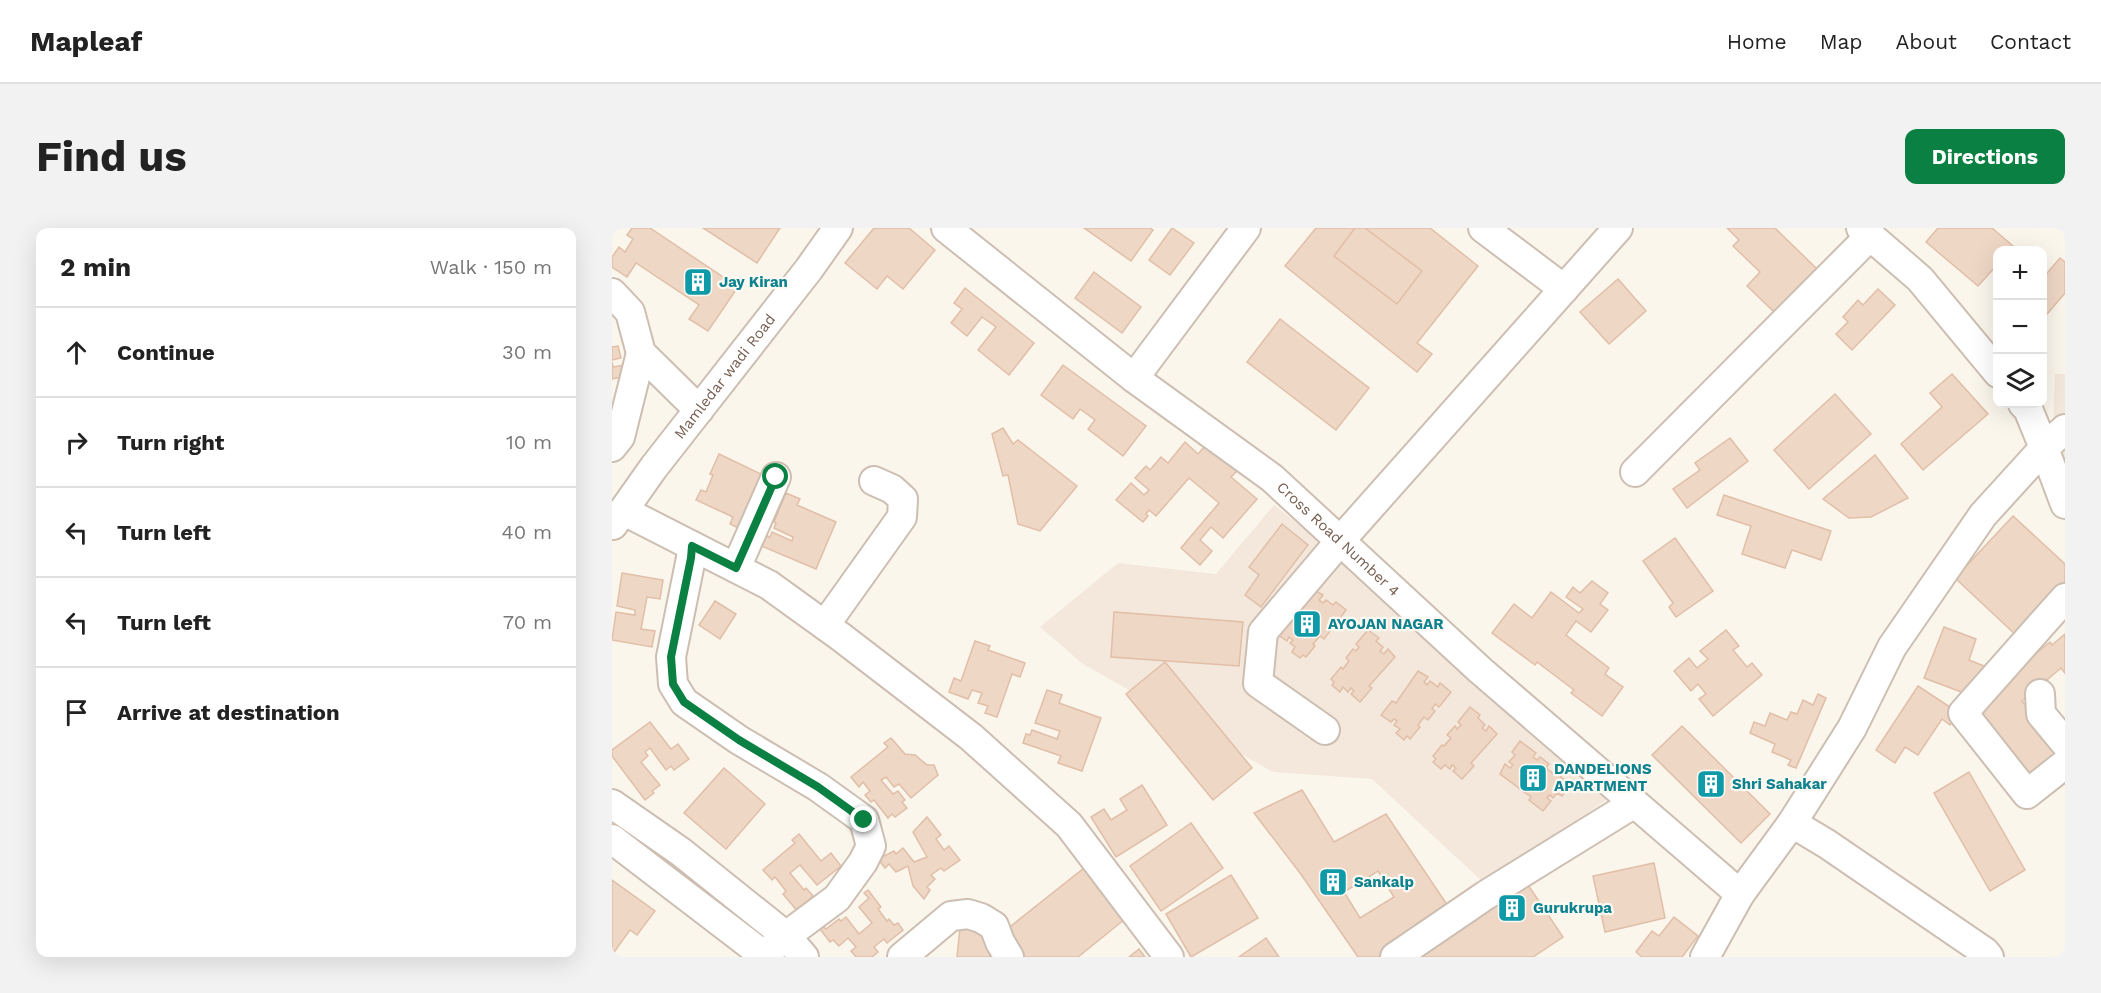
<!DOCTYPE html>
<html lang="en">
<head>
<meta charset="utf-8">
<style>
	body { margin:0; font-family:"Work Sans",sans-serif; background:#f2f2f2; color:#222 }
	.controls { position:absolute; right:18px; top:18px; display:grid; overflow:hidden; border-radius:12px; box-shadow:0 6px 24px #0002 }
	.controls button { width:54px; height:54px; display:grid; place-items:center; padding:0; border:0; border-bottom:2px solid #e0e0e0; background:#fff; color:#222; font:30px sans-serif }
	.stop { position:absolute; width:18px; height:18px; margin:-14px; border:4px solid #0b8043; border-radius:50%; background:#fff }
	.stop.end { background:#0b8043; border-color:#fff; box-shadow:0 2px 6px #0008 }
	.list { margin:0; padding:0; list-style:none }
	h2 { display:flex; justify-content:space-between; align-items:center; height:78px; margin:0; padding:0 24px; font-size:26px }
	h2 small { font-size:20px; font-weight:400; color:#767676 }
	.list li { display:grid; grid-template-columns:39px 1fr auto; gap:18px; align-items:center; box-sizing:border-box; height:90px; padding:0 24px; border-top:2px solid #e0e0e0 }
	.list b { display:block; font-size:22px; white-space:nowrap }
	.list em { font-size:20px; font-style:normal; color:#767676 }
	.icon { flex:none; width:33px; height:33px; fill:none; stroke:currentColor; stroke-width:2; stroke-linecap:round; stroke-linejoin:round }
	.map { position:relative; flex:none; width:1453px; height:729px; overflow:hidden; border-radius:12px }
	header { display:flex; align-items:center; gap:36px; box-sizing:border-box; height:84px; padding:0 30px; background:#fff; border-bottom:2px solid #e0e0e0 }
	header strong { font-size:28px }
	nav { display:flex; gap:33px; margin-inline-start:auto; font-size:21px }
	.intro { display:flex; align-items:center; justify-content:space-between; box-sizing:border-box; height:144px; padding:0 36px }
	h1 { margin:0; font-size:42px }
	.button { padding:15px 27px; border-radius:12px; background:#0b8043; color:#fff; font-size:21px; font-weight:700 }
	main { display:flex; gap:36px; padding:0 36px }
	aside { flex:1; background:#fff; border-radius:12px; box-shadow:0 6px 24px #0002 }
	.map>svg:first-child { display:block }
</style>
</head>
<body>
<header>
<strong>Mapleaf</strong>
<nav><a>Home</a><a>Map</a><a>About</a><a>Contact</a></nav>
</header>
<div class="intro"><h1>Find us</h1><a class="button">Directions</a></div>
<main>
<aside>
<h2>2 min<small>Walk · 150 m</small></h2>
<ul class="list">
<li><svg class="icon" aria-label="ahead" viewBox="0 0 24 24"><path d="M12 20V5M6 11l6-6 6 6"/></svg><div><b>Continue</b></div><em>30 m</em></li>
<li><svg class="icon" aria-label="right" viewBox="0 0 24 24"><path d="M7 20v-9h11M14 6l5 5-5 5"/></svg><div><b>Turn right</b></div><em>10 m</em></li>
<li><svg class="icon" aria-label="left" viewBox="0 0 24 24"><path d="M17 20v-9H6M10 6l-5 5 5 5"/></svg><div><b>Turn left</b></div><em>40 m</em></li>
<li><svg class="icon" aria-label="left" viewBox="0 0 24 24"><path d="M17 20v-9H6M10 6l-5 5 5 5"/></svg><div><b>Turn left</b></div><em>70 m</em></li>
<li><svg class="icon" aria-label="arrive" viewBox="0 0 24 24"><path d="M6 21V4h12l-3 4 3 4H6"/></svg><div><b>Arrive at destination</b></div></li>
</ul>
</aside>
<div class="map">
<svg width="1453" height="729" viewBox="0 0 1453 729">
	<rect width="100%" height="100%" fill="#fbf6ec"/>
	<g fill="#f3e8db">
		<path d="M1443,146h10v118l-13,-33z"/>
		<path d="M662,277l355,279 -144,100 -113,-105 -99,-7 -190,-108 -43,-37 78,-64 98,11z"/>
	</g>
	<g fill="#efd7c5" stroke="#e1bea7" stroke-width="1.5" fill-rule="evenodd">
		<path d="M20,0h18l88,59 -30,44 -19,-12 10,-14 -63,-42 -9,14 -15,-10v-10l7,-10 6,5 8,-13 -6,-4z"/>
		<path d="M91,0h77l-23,35z"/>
		<path d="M262,0h35l26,22 -32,39 -16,-13 -10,13 -32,-26z"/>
		<path d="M472,0h66l3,2 -22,31z"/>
		<path d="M560,0l22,15 -24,32 -21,-15z"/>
		<path d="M704,0h114l48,38 -61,77 15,11 -15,18 -132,-106z"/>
		<path d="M743,0h10l57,43 -25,33 -63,-48z"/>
		<path d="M1115,0h48l42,41 -43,43 -27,-26 13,-14 -27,-26 6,-6z"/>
		<path d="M1326,0h54l21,18 -4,4h-11v14l-20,22 -52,-44z"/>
		<path d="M1448,30l5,4v31l-23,27v-41z"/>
		<path d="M482,44l47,35 -19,26 -47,-35z"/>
		<path d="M1006,51l28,32 -37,33 -29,-32z"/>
		<path d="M353,60l69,55 -25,32 -31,-25 18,-23 -14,-10 -15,19 -16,-13 11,-14 -8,-6z"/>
		<path d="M1266,61l17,16 -43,45 -16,-16 12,-12 -5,-5 15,-17 5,5z"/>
		<path d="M668,91l89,69 -33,42 -89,-68z"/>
		<path d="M6,118l3,12 -9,2v-13z"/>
		<path d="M0,134l1,5 11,-2 2,11 -14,3z"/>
		<path d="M451,137l83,61 -23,30 -35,-27 7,-9 -15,-11 -7,10 -32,-24z"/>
		<path d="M1340,146l36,40 -65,56 -22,-26 41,-37 -12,-14z"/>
		<path d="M1223,166l36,40 -62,55 -35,-39z"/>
		<path d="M391,200l10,16 5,-4 59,46 -37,45 -22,-7 -10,-49 -5,1 -11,-42z"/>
		<path d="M1118,210l18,23 -61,47 -14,-19 27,-19 -5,-7z"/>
		<path d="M573,214l13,12 8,-9 31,26 -6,6 26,22 -34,39 -12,-11 -11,13 12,11 -12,14 -19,-17 38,-45 -30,-25 -33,38 -7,-6 -3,4 2,2 -5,6 -27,-22 15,-17 13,12 5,-5 -14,-12 11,-12 4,4 11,-13 7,6z"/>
		<path d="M107,226l46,22 -25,53 -10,-5 3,-7 -37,-17 5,-10 5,2 7,-17 -3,-1z"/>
		<path d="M1263,227l33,43 -37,19 -22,1 -26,-19z"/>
		<path d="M174,265l14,6 -3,6 39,17 -20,47 -57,-24 5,-10 6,2 2,-5 20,9 1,-4 -19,-9 2,-5 -2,-1z"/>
		<path d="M1112,267l107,36 -10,29 -29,-10 -7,18 -43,-14 9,-28 -34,-11z"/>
		<path d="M1401,288l52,48v24l-46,50 -64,-60z"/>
		<path d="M670,296l26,21 -47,62 -16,-12 14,-20 -10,-8z"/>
		<path d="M1063,310l38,53 -37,26 -7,-10 4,-4 -30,-42z"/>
		<path d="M10,345l41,7 -3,19 -13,-2 -6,32 14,2 -3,16 -40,-7 4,-28 19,3v-5l-18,-4z"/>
		<path d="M980,353l16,12 -8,11 8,6 -17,22 -15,-11 -10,14 43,33 -4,6 18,13 -21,29 -31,-23 3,-3 -37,-28 -2,3 -43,-32 22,-29 18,14 19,-26 28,21 4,-4 -17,-12 7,-10 7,6z"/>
		<path d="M702,362l9,5 -4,5 4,3 3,-3 7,5 3,-3 10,8 -12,16 -3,-3 -4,4 4,3 -7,9 -4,-3 -7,8 2,2 -9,11 -3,-2 -3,3 -8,-6 3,-5 -5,-4 3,-3 -4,-3 -2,4 -10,-7 11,-15 3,3z"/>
		<path d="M103,373l21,13 -16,25 -21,-14z"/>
		<path d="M502,384l129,10 -4,44 -128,-9z"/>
		<path d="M1332,399l32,12 -7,21 15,6 -12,30 -48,-18z"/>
		<path d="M756,402l11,8 -3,3 7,6 -3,4 4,3 4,-5 7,8 -26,29 3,2 -12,14 -9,-8 3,-3 -3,-3 -3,4 -5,-5 -3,5 -8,-7 2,-3 -3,-3 10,-12 2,2 6,-8 -3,-3 7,-9 3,2 3,-4 -3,-3z"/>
		<path d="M1114,402l13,16 -6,4 14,17 5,-4 10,12 -49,41 -14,-17 7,-5 -8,-10 -7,7 -17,-20 15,-13 8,10 11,-9 -8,-8z"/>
		<path d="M1453,406v39l-4,-5 -39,33 39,48 -33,26 -54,-67 34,-32 42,-34 2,3z"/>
		<path d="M363,413l15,5 -2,4 37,13 -5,14 -8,-3 -15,43 -12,-4 3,-7 -10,-3 4,-10 -10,-3 -4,9 -19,-7 5,-14 7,3z"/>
		<path d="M553,434l87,106 -39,32 -87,-106z"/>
		<path d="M806,443l10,6 -4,5 3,3 3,-4 8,6 2,-4 11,9 -12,15 -4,-3 -3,5 3,2 -7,9 -4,-3 -6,8 2,2 -10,12 -3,-3 -3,4 -8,-7 4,-4 -6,-4 3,-4 -3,-2 -3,3 -10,-7 11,-14 4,2z"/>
		<path d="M1306,458l41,27 -9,12 -8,-6 -24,36 -13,-8 -10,16 -19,-13z"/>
		<path d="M435,462l15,5 -3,8 42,15 -19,53 -24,-8 3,-7 -38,-13 3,-9 4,1 2,-5 25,9 3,-8 -25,-8z"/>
		<path d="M1206,466l8,4 -30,70 -8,-3 3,-5 -19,-8 3,-8 -25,-11 4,-11 11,4 5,-13 17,7 4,-8 6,2 6,-14 10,5z"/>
		<path d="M858,479l10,8 -2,3 7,7 -3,3 4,3 3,-5 8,8 -26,29 3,3 -12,13 -9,-8 3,-3 -4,-3 -2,4 -5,-4 -4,4 -8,-7 3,-3 -3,-3 9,-11 2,1 7,-8 -4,-3 8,-9 2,3 4,-4 -3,-3z"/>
		<path d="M38,494l21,27 7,-5 11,15 -15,11 -3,-4 -5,4 -16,-22 -5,4 3,4 -7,6 19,23 -8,6 2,2 -9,7 -33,-44v-6z"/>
		<path d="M1070,498l88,88 -29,29 -89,-88z"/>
		<path d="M279,510l14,16 10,1 12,10h7l4,10 -27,23 -12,-14 -5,3 -8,-10 -5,3 12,14 5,-3 7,9 -3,2 5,6 -12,9 -3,-3 -4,4 -14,-18 -3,2 -6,-7 5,-4 -7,-9 -4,5 -8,-10 37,-30 -4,-4z"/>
		<path d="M908,513l16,12 -3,4 4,3 3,-3 9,7 -3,4 8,6 1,-2 12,10 -3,3 4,3 -6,8 -5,-3 -4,5 -3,-3 -3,3 4,3 -8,10 -14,-11 2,-3 -31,-23 5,-10 5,4 3,-3 -4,-3 6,-7 -3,-3z"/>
		<path d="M112,540l41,36 -39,45 -42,-36z"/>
		<path d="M1357,544l56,98 -35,21 -56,-98z"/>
		<path d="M530,557l25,40 -51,32 -25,-40 13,-8 7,11 16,-10 -7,-11z"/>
		<path d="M690,562l32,52 52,-28 64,95 -70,48h-22l-58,-84 -46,-60zM766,643l16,26 -34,21 -16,-26z"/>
		<path d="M315,589l14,18 -5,4 8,11 5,-4 11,14 -16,11 -3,-3 -10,7 4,4 -8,8 3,3 -6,9 -11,-13 -5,-20 -12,6 -7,-8 -4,4 -7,-9 16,-8 2,3 7,-6 11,14 13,-5 -14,-25z"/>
		<path d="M579,595l32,45 -62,43 -31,-45z"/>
		<path d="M187,606l22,27 10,-8 10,13 -24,19 -17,-20 -10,8 14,17 2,-2 7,8 -9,8 3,3 -8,6 -16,-19 3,-3 -11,-14 -3,3 -9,-10 32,-27 -3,-3z"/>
		<path d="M1042,635l11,55 -60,14 -12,-56z"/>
		<path d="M477,636l41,51 -52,42h-60l-17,-23z"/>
		<path d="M619,647l27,43 -67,39 -25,-43z"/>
		<path d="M912,651l39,58 -30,20h-124z"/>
		<path d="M0,652l43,31 -18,24 -7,-5 -18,25z"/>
		<path d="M256,662l13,17 -3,2 9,12 2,-2 5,6 4,-2 5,7 -16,13 -3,-4 -10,8 4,5 -6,5h-16l-5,-6 5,-4 -8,-9 -9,8 -6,-6 -3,2 -10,-13 3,-3 3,3 13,-10 2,2 5,-4 13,17 13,-11 -13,-16 10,-9 -5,-5z"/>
		<path d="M1062,689l24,19 -16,21h-40l-6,-5 16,-21 7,5z"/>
		<path d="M348,700l33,4 -3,25h-33z"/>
		<path d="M654,710l13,19h-40z"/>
		<path d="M527,721l6,8h-16z"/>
	</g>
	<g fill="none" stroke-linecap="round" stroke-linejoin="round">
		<g stroke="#cdbeb2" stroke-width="32">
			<g id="minor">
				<path id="s1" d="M334,0l188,150 138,100 208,192 260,224"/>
				<path d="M871,0l81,61"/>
				<path d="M1249,0l59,51 78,94"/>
				<path d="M0,65l18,19 11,41 58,57"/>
				<path d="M522,150l112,-150"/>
				<path d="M1453,201l-21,19 21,56"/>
				<path d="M0,219l8,-10 21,-84"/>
				<path d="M1023,244l235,-236"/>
				<path d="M12,283l145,74 72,52 130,100 98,88 100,132"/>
				<path id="s2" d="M1,297l41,-58 155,-198 29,-41"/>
				<path d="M80,318l-1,12 -20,99 2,27 11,18 55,38 79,47 46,33 7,26 -8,16 -26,36 -51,38 -22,19"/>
				<path d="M124,340l40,-91"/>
				<path d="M1453,370l-102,115 64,81 38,-30"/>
				<path d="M213,397l77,-108 1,-18 -11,-10 -18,-8"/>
				<path d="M1428,466l1,20 24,29"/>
				<path d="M713,502l-67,-47 5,-51 77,-91 278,-313"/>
				<path d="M0,576l69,48 105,84 18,21"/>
				<path d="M1180,595l35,21 158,108 4,5"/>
				<path d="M0,611l154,118"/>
				<path d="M290,729l49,-41 17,-2 13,4 13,8 6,16 9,15"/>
				<path d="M783,729l91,-62 147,-91"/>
				<path d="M1093,729l35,-63 52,-71 60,-95 40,-81 91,-132 61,-67 -16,-39 -5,-5"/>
			</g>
		</g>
		<use href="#minor" stroke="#fff" stroke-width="28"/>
	</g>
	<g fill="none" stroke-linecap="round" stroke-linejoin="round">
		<path stroke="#0b8043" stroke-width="8" d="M164,249l-40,91 -44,-22 -1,12 -20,99 2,27 11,18 55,38 79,47 46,33"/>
	</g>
	<defs>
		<g id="building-square" transform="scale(1.5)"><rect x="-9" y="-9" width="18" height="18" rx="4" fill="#0f9aa8" stroke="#fefaf3"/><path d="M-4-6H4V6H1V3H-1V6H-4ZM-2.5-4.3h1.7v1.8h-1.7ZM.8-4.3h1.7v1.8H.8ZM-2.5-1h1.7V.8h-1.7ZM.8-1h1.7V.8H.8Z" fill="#fff"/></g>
	</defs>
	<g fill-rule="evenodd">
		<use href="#building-square" x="86" y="54"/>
		<use href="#building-square" x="695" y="396"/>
		<use href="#building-square" x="921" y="550"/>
		<use href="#building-square" x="1099" y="556"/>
		<use href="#building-square" x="721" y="654"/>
		<use href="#building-square" x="900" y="680"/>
	</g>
	<g text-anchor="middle" stroke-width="4.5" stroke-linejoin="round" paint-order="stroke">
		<g font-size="15" font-weight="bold" fill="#0d838f" stroke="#fefaf3" text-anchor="start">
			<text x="107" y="59">Jay Kiran</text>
			<text x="716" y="401">AYOJAN NAGAR</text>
			<text x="942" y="546">DANDELIONS<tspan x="942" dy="17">APARTMENT</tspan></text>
			<text x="1120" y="561">Shri Sahakar</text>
			<text x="742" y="659">Sankalp</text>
			<text x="921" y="685">Gurukrupa</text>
		</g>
		<g font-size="15" fill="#765e50" stroke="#fefaf3">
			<text dy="5" stroke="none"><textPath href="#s2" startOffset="186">Mamledar wadi Road</textPath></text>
			<text dy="5" stroke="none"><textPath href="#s1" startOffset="501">Cross Road Number 4</textPath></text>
		</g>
	</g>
</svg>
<div class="controls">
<button>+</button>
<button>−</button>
<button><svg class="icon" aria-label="layers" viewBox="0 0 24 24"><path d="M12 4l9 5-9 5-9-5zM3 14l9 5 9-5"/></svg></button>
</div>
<div class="stop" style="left:164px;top:249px"></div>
<div class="stop end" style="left:252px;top:592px"></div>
</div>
</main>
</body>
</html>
